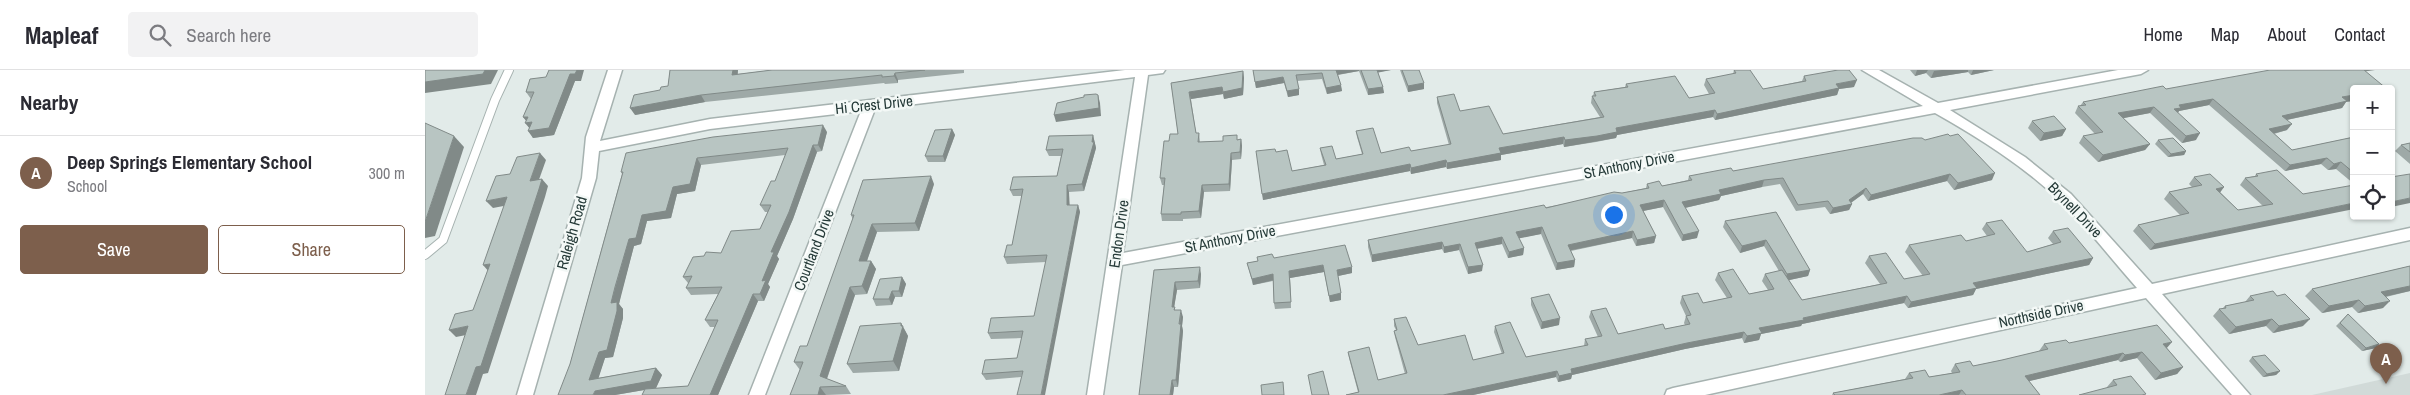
<!DOCTYPE html>
<html lang="en">
<head>
<meta charset="utf-8">
<style>
	body { margin:0; font-family:"Archivo Narrow",sans-serif; background:#f2f2f3; color:#2b2b33 }
	.controls { position:absolute; right:15px; top:15px; display:grid; overflow:hidden; border-radius:5px; box-shadow:0 1px 4px #0004 }
	.controls button { width:45px; height:45px; display:grid; place-items:center; padding:0; border:0; border-bottom:1px solid #e1e1e2; background:#fff; color:#2b2b33; font:25px sans-serif }
	.you { position:absolute; left:1188px; top:144px; width:18px; height:18px; margin:-12px; border:4px solid #fff; border-radius:50%; background:#1a73e8; box-shadow:0 0 0 8px #1a73e833 }
	.badge { display:grid; place-items:center; width:32px; height:32px; border-radius:50%; background:#7d5f4c; color:#fff; font-size:16px; font-weight:700 }
	.pin { position:absolute; translate:-50% -41px; filter:drop-shadow(0 1px 2px #0008) }
	.pin::after { content:''; position:absolute; top:26px; width:18px; height:15px; background:inherit; clip-path:polygon(0 0,100% 0,50% 100%) }
	.list { margin:0; padding:0; list-style:none }
	h2 { display:flex; justify-content:space-between; align-items:center; height:65px; margin:0; padding:0 20px; font-size:21px }
	h2 small { font-size:16px; font-weight:400; color:#7c7c81 }
	.list li { display:grid; grid-template-columns:32px 1fr auto; gap:15px; align-items:center; box-sizing:border-box; height:75px; padding:0 20px; border-top:1px solid #e1e1e2 }
	.list b { display:block; font-size:19px; white-space:nowrap }
	.list p { margin:0; font-size:16px; white-space:nowrap; color:#7c7c81 }
	.list em { font-size:16px; font-style:normal; color:#7c7c81 }
	.actions { display:flex; gap:10px; padding:15px 20px }
	.actions a { flex:1; padding:11px 0; border:1px solid #7d5f4c; border-radius:5px; text-align:center; font-size:18px; color:#7d5f4c }
	.actions .main { background:#7d5f4c; color:#fff }
	.icon { flex:none; width:28px; height:28px; fill:none; stroke:currentColor; stroke-width:2; stroke-linecap:round; stroke-linejoin:round }
	.map { position:relative; flex:none; width:1985px; height:325px; overflow:hidden }
	header { display:flex; align-items:center; gap:30px; box-sizing:border-box; height:70px; padding:0 25px; background:#fff; border-bottom:1px solid #e1e1e2 }
	header strong { font-size:24px }
	nav { display:flex; gap:28px; margin-inline-start:auto; font-size:18px }
	.search { width:350px; height:45px; background:#f2f2f3; display:flex; align-items:center; gap:12px; box-sizing:border-box; padding:0 18px; border-radius:5px; color:#7c7c81; font-size:19px }
	main { display:flex }
	aside { flex:1; background:#fff }
	.map>svg:first-child { display:block }
</style>
</head>
<body>
<header>
<strong>Mapleaf</strong>
<div class="search"><svg class="icon" aria-label="search" viewBox="0 0 24 24"><circle cx="10" cy="10" r="6"/><path d="M15 15l6 6"/></svg>Search here</div>
<nav><a>Home</a><a>Map</a><a>About</a><a>Contact</a></nav>
</header>
<main>
<aside>
<h2>Nearby<small></small></h2>
<ul class="list">
<li><span class="badge">A</span><div><b>Deep Springs Elementary School</b><p>School</p></div><em>300 m</em></li>
</ul>
<div class="actions"><a class="main">Save</a><a>Share</a></div>
</aside>
<div class="map">
<svg width="1985" height="325" viewBox="0 0 1985 325">
	<rect width="100%" height="100%" fill="#e2ebe9"/>
	<path fill="#d1dad8" d="M1985,303v22h-98z"/>
	<g fill="none" stroke-linecap="round" stroke-linejoin="round">
		<g stroke="#a6b2b0" stroke-width="10">
			<path id="lane" d="M0,185l18,-15 52,-140 14,-30"/>
		</g>
		<g stroke="#a6b2b0" stroke-width="3">
			<path id="street" d="M183,0h14l-22,71 110,-22 415,-49h40l-2,3 -15,2 -25,178 800,-147 -61,-36h17l59,33 180,-33h30l-7,4 -191,36 75,47 46,37 81,90 258,-56v12l-248,54 88,101h-18l-86,-97 -441,97h-40l2,-5 6,-2 464,-100c-26,-29 -49,-60 -77,-87 -36,-35 -81,-63 -125,-88l-813,152 -19,130h-16l48,-318 -260,32 -110,286h-16l112,-284 -151,18 -111,22 -3,27 -63,217h-16l65,-217 4,-41z"/>
		</g>
		<use href="#lane" stroke="#fff" stroke-width="8"/>
		<use href="#street" fill="#fff" fill-rule="evenodd"/>
	</g>
	<g fill="#9ea9a7" fill-rule="evenodd">
		<path d="M245,0h68v4l34,-4h192v3l-66,7v3l-13,1 -1,-1 -179,19 -70,13 25,-25 8,-4z"/>
		<path d="M828,0h138l-13,2 6,21 -16,2 -9,-24 -21,4 4,16 -15,3 -5,-15 -25,2 2,14 -11,2 -4,-14 -28,5z"/>
		<path d="M975,0h19l5,19 -16,3z"/>
		<path d="M1309,0l29,19 39,-8 2,-5 50,11 -15,2 -2,6 -122,25 -2,-3 -96,18 -1,3 -20,4 -32,5 -1,-3 -62,11v5l-54,9 -1,-2 -35,7 -1,-3 -147,29 13,-48 16,19 32,-6 -3,-11 -1,-6 16,11 26,-5 -5,-17 -1,-6 25,22 30,-2 38,-6 -12,-42v-6l23,14 43,23 97,-17 -9,-14 1,-7h1l1,-4 31,-5 1,-3 63,14 20,-4 -5,-9 2,-6 27,-5z"/>
		<path d="M1485,0h84l-23,5 -3,-3 -37,6 -5,-5 -11,3z"/>
		<path d="M818,1l1,7 -1,17 -19,4 -1,-5 -32,5 5,34h3l1,9 23,-1 14,-6v5l4,-1 1,7 -1,13 -9,1 -2,31 -26,1 -3,26 -18,1v2h-21l-1,-7 3,-29h-2l-2,-7 9,-37 9,-7 -7,-51z"/>
		<path d="M1941,2l-24,36 -55,12v10l-13,4 18,16 62,-13v47l-18,-15 -8,1 -7,-6 -36,7 -76,-66 -30,6 -1,2 18,27 -14,3 -32,-30 -27,5 27,26 -5,6 -47,12 -19,-19 4,-7 12,-2 -20,-21 3,-7h2l3,-4 83,-13z"/>
		<path d="M105,9l51,2h-6l-21,54 -21,3 -7,-18 -3,-3 8,-18 -5,-7z"/>
		<path d="M1607,51l34,8 -4,7 -22,5 -12,-13z"/>
		<path d="M527,59l3,6 -10,27h-17l-3,-6z"/>
		<path d="M402,62l-5,19 -5,1 -24,67 -16,37 2,3 -11,25 2,3 -6,14h-6l-40,94h-76l2,-5 -29,5 -45,-31 52,-190 -1,-2zM360,85l-10,26 -15,24 5,7h3l-8,17 -39,24 -17,3 -21,21 5,6h1l-3,5 5,7 27,-1 -13,26 5,7h5l-27,59 -37,3 5,-1 6,-13 -6,-7 -58,10 7,-20 8,-1 10,-39v-9l-4,-5 2,-10 13,-48 7,-2 6,-23 24,-3 6,-24 18,-3 6,-26z"/>
		<path d="M668,65l3,13 -12,43 -15,1v13h9l2,7 -59,165 -35,3 -4,-6 35,-16 5,-20 -31,1 -3,-6 46,-17 12,-54 -39,2 -3,-7 8,-12 10,-49h-9l-3,-6 47,-14 4,-20h-12l-3,-6z"/>
		<path d="M1500,70l67,40 -38,10 -7,-9 -79,20 -5,-7 -12,9 1,1 -3,6 -19,4 -5,-7 -29,4 -16,-27 -18,3 -41,9 -2,4 -34,8 12,30 -15,3 -19,-34 -20,4 13,25 -2,7 -18,3 -4,-8 -61,13 4,9 -1,7 -18,3 -15,-36 -22,4 5,10 -1,7 -15,3 -6,-14 -25,5 5,22 -14,3 -9,-24 -15,3 -2,-4 -70,13 -4,-15v-7l254,-47 24,-5 1,-4 15,2 26,-6 1,-4 44,-5z"/>
		<path d="M1733,70l28,11 -2,4 -16,2 -13,-13z"/>
		<path d="M1985,73v21l-15,-13 6,-6z"/>
		<path d="M1831,104l47,20 -153,56 -17,-19 5,-6 42,-10 -16,-16 5,-7 23,-5 -3,-3 5,-7 30,10 -4,5 18,18 25,-4 -23,-21 5,-7 10,-2z"/>
		<path d="M509,114l-15,47 -42,1 -10,29h4l5,8 -9,25 -12,1 -28,84 19,7 5,8 -25,1h-35l9,-25 -6,-8 13,-16 46,-126 -2,-5z"/>
		<path d="M1351,142l34,58 -2,6 -19,4 13,20 78,-16 -15,-21 4,-7 35,23 19,-3 -18,-24 4,-7 57,-4 21,-5 -5,-7 4,-6 41,29 26,-8 -5,-6 5,-7 40,27 -4,7 -113,24 -3,6 -65,13 -4,-5 -102,21 -1,2 -40,8 -2,6 -15,3 -2,-5 -57,11 -113,26 -1,4 -13,3 -2,-5 -83,18h-127l12,-3 -9,-34 -1,-6 30,28 27,-6 -10,-37 -1,-6 2,-1 -2,-4v-7l24,26 55,15 29,-6 -8,-22 1,-6 31,31 58,-11 1,-7 13,-2 -9,-20 2,-6 27,23 47,-5 20,-4 -1,-2 2,-7 -6,-13 2,-7 21,7 24,-5 -12,-18 3,-7 31,21 19,-4 -6,-9 3,-7 14,-3 -15,-25 -24,7 -17,-26 2,-6z"/>
		<path d="M832,187l17,1 78,15 -14,3 3,24 -11,2 -6,-30 -34,6 1,30 -16,1 -1,-6 -1,-22 -20,4 -6,-22 11,-2z"/>
		<path d="M1985,196v25l-24,6 -3,11 -25,5 -6,-6 -30,6 -17,-17 7,-7z"/>
		<path d="M729,200l47,4 -1,14 -23,2 -3,17 1,3 8,7 -1,9 1,5 -5,56h-4l-1,8z"/>
		<path d="M477,207l4,7 -4,13h-7l-3,8 -16,1 -3,-7z"/>
		<path d="M1825,226l53,30 -30,7 -7,-7 -37,8 -16,-18 6,-7h3l3,-3 20,-4z"/>
		<path d="M1106,228l28,27 -18,4 -10,-24z"/>
		<path d="M1923,244l28,34 -14,3 -26,-25z"/>
		<path d="M476,253l7,13 -9,35 -46,2 -6,-9z"/>
		<path d="M1644,273l98,5 16,19 -6,7 -22,6 -18,-22 -17,4 -2,-2 -89,21 11,14h-208l1,-2 72,-14 4,-6 20,4 23,-4 -1,-2 4,-7 18,2 29,-6 37,-8v-1l5,-7z"/>
		<path d="M1827,287l28,14 -4,4 -13,2 -14,-16z"/>
		<path d="M1688,310l32,15 -37,-7 -1,-1z"/>
	</g>
	<g fill="#818a88">
		<path d="M60,0h13l-7,14 -66,9v-11z"/>
		<path d="M152,0h7l-3,11h-6l-21,54 -21,3 -5,-7 42,-57z"/>
		<path d="M308,0h5l-2,12 -4,-7z"/>
		<path d="M911,0h23v1l-23,4z"/>
		<path d="M951,0h15l-15,3z"/>
		<path d="M1492,0h11l-2,3 -11,3z"/>
		<path d="M1517,0h26v2l-37,6 3,-7z"/>
		<path d="M1548,0h21l-23,5z"/>
		<path d="M1932,0h18l-21,3z"/>
		<path d="M818,1l1,7 -1,17 -19,4 -1,-7z"/>
		<path d="M470,3l3,7v3l-4,-7z"/>
		<path d="M858,7l1,6 -28,5 -1,-6z"/>
		<path d="M1432,10l-3,7 -15,2 -2,6 -122,25 2,-6 119,-30z"/>
		<path d="M999,13v6l-16,3v-6z"/>
		<path d="M916,15l1,6 -15,3 -1,-6z"/>
		<path d="M797,17l1,7 -32,5 -2,-7z"/>
		<path d="M958,17l1,6 -16,2v-6z"/>
		<path d="M874,19v6l-11,2 -1,-6z"/>
		<path d="M276,25l4,7 -70,13 -5,-7z"/>
		<path d="M673,25l2,8 1,13 -45,6 -2,-7z"/>
		<path d="M1929,25v6l-8,1 -4,6 -65,14 5,-6 60,-19z"/>
		<path d="M1788,29l-4,6 -30,6 -2,3 -3,-5 5,-4z"/>
		<path d="M1729,37l-4,6 -36,7 4,-7z"/>
		<path d="M1290,40l-2,7 -96,18 -1,3 -52,9 1,-7 51,-12z"/>
		<path d="M98,47h5l9,12 -6,1 -6,-7 2,-1z"/>
		<path d="M1867,54l-5,6 -23,6 5,-7z"/>
		<path d="M398,55l4,7 -5,19 -4,-6z"/>
		<path d="M527,59l3,6 -10,27 -2,-6z"/>
		<path d="M1641,59l-4,7 -22,5 4,-8z"/>
		<path d="M1775,63l-4,7 -14,3 4,-7z"/>
		<path d="M668,65l3,13 -12,43 -2,-7z"/>
		<path d="M29,66l10,11 -29,89 -10,2v-16z"/>
		<path d="M1139,67l-1,7 -62,11v5l-54,9v-6l52,-15z"/>
		<path d="M816,69l1,7 -1,13 -1,-7z"/>
		<path d="M1725,74l-5,6 -47,12 5,-7z"/>
		<path d="M388,75l4,7 -24,67 -16,37 2,3 -11,25 2,3 -6,14 -4,-7 2,-13 9,-29z"/>
		<path d="M1761,81l-2,4 -16,2 3,-3z"/>
		<path d="M115,83l6,7 -10,28 -6,-7z"/>
		<path d="M806,83l1,7 -2,31 -1,-7z"/>
		<path d="M272,88l4,7 -6,26 -18,3 -6,24 -24,3 -6,23 -7,2 -15,58 4,5v9l-10,39 -8,1 -9,28 -7,-6 22,-77 18,-64 13,-24 31,-28z"/>
		<path d="M1902,88l-6,6 -36,7 5,-6z"/>
		<path d="M1021,90v7l-35,7v-6z"/>
		<path d="M1916,92l-5,7 -8,1 6,-6z"/>
		<path d="M985,94v7l-147,29 -1,-6z"/>
		<path d="M1570,103l-3,7 -38,10 4,-7z"/>
		<path d="M1525,104l-3,7 -79,20 3,-6z"/>
		<path d="M506,106l3,8 -15,47 -4,-8z"/>
		<path d="M117,109l6,7 -3,11 -57,176 -5,1 -7,21h-10z"/>
		<path d="M1339,110l-2,7 -41,9 -2,4 -39,9 2,-7 37,-12z"/>
		<path d="M642,115l2,7 1,20 -3,-7z"/>
		<path d="M777,115l2,7 -3,26 -2,-7z"/>
		<path d="M1799,117l-5,7 -3,-5z"/>
		<path d="M1441,118l-3,6 -14,10h3l-3,6 -19,4 3,-6 16,-8z"/>
		<path d="M82,127l7,7 -21,4 -7,-7z"/>
		<path d="M1985,128v5l-19,4v-5z"/>
		<path d="M1239,130l-1,7 -25,5 2,-7z"/>
		<path d="M1929,133v6l-204,41 5,-6z"/>
		<path d="M653,135l2,7 -35,183h-4z"/>
		<path d="M447,154l5,8 -13,37 -5,-8z"/>
		<path d="M1117,157l-1,7 -25,5v-7z"/>
		<path d="M1208,161l-1,7 -65,13 1,-6z"/>
		<path d="M1274,161l-2,7 -15,3 1,-6z"/>
		<path d="M1231,166l-2,7 -18,3 1,-6z"/>
		<path d="M1077,167v7l-28,5 1,-6z"/>
		<path d="M1341,170l-2,6 -24,7 2,-7z"/>
		<path d="M1017,172v7l-70,13v-7z"/>
		<path d="M1035,174l-1,6 -15,3v-6z"/>
		<path d="M1099,178l-1,7 -15,3 1,-6z"/>
		<path d="M1668,188l-4,7 -113,24 -3,6 -65,13 3,-6 62,-19z"/>
		<path d="M1150,190l-1,7 -18,3 1,-7z"/>
		<path d="M446,191l5,8 -9,25 -5,-8z"/>
		<path d="M65,194v9l-7,-8z"/>
		<path d="M898,195l1,7 -34,6 1,30 -2,-37z"/>
		<path d="M1058,195l-1,6 -14,3v-7z"/>
		<path d="M775,197l1,7 -1,14 -2,-7z"/>
		<path d="M927,197v6l-14,3 -1,-6z"/>
		<path d="M1385,200l-2,6 -23,5 2,-7z"/>
		<path d="M848,204l1,6 -21,5 -1,-6z"/>
		<path d="M477,207l4,7 -4,13 -3,-6z"/>
		<path d="M750,212l2,8 -4,24 -1,-7z"/>
		<path d="M1985,216v5l-36,8 7,-7z"/>
		<path d="M425,217l5,8 -30,89 -5,-8z"/>
		<path d="M467,221l3,6 -3,8 -3,-6z"/>
		<path d="M916,223v7l-11,2 -1,-6z"/>
		<path d="M328,224l5,7 -40,94h-8z"/>
		<path d="M1482,226l-3,7 -102,21 -1,2 -40,8 -2,6 -15,3 3,-7 12,-8 44,-10z"/>
		<path d="M1934,230l-7,7 -30,6 7,-7z"/>
		<path d="M1965,231l-7,7 -25,5 7,-7z"/>
		<path d="M756,240l2,7 -1,9 1,5 -5,56 -2,-7z"/>
		<path d="M1135,248l-1,7 -18,4 1,-7z"/>
		<path d="M1847,249l-6,7 -37,8 7,-7z"/>
		<path d="M1885,249l-7,7 -30,7 6,-7z"/>
		<path d="M476,253l7,13 -9,35 -6,-10z"/>
		<path d="M43,256l8,7 -20,4 -7,-7z"/>
		<path d="M1319,262l-2,6 -57,11 -113,26 -1,4 -13,3 1,-6 12,-7 116,-26z"/>
		<path d="M1747,272l-6,7 -3,-5z"/>
		<path d="M1954,274l-3,4 -14,3 4,-3z"/>
		<path d="M1717,282l-5,6 -17,4 5,-7z"/>
		<path d="M1698,283l-5,7 -97,23 4,-7z"/>
		<path d="M1758,297l-6,7 -22,6 6,-7z"/>
		<path d="M231,298l6,7 -6,13 -41,7h-22l2,-4z"/>
		<path d="M1132,301l-1,6 -83,18h-30z"/>
		<path d="M1855,301l-4,4 -13,2 4,-3z"/>
		<path d="M747,310l2,7 -1,8h-3z"/>
		<path d="M395,317l6,8h-8z"/>
		<path d="M1537,320l-3,5h-20z"/>
	</g>
	<g fill="#b8c5c2" stroke="#818a88">
		<path d="M0,0h60l-2,4 -58,8z"/>
		<path d="M124,0h28l-2,4h-5l-21,54 -21,3 4,-9 -7,1 3,-6h-5l11,-25h-8l4,-13 16,-2z"/>
		<path d="M245,0h63l-1,5 40,-5h153l-30,3 -1,3 -12,1v-2l-181,20 -71,13 4,-13 26,-5 1,-3 7,-1z"/>
		<path d="M828,0h83l5,15 -15,3 -4,-15 -26,2 3,14 -12,2 -4,-14 -28,5z"/>
		<path d="M936,0h16l6,17 -15,2z"/>
		<path d="M977,0h17l5,13 -16,3z"/>
		<path d="M1309,0h16l13,19 43,-8 -2,-5 34,-6h11l8,10 -21,4 3,4 -122,26 -2,-4 -99,18 1,4 -20,4 -32,4 -1,-3 -65,11 2,5 -54,10 -1,-3 -35,8 -1,-4 -148,30 -6,-43 19,-2 1,3 11,-2 5,21 34,-6 -6,-17 12,-2 4,13 27,-5 -7,-23 17,-3 8,25 28,-6 2,4 40,-7 -14,-47 17,-3 6,17 29,-5 14,28 101,-17 -12,-21h4l-2,-4 34,-5 -2,-3 49,-8 14,22 26,-5 -9,-14 30,-6z"/>
		<path d="M1845,0h94l23,19h-33v6l-12,2 5,4 -65,15 10,8 -23,5 23,21 62,-13v36l-13,-11 -7,2 -7,-6 -37,7 -77,-66 -34,6 2,3 -7,1 26,24 -14,3 -32,-29 -36,6 32,31 -47,11 -20,-19 20,-4 -25,-26 8,-1 -3,-3 80,-16 3,3z"/>
		<path d="M818,1l-1,17 -19,4 -1,-5 -33,5 7,41h3l-1,9 25,-1v-5l14,-1v5l4,-1 -1,13 -9,1 -2,31 -27,1 -3,26 -18,1v2h-20l4,-36h-5l4,-37h5l1,-7h8l-7,-51z"/>
		<path d="M671,24l2,1 1,13 -45,7 3,-12 27,-6v-2z"/>
		<path d="M1629,46l12,13 -22,4 -12,-12z"/>
		<path d="M0,53l29,13 -29,86z"/>
		<path d="M398,55l-5,20h-5l-24,67 -18,40h3l-12,29 4,-1 -6,14h-7l-43,101h-68l3,-6 43,-3 30,-66h-13l17,-33 -36,1 6,-12 -9,1 10,-20 11,-1 2,-4 15,1 10,-22 29,-2 11,-24h-11l11,-24h4l13,-33 -91,10 -7,26 -17,3 -7,24 -24,4 -6,23 -7,1 -14,48 -4,16 6,-1v9l-10,39 -8,2 -10,28 67,-12 -5,13 -56,10 -2,4h-35l12,-31 53,-192h-2l5,-19 87,-16z"/>
		<path d="M527,59l-9,27h-18l10,-26z"/>
		<path d="M1523,64l2,2 8,-2 37,39 -37,10 -8,-9 -79,21 -5,-7 -17,12 3,4 -19,4 -5,-7 -30,4 -15,-27 -19,2 -45,10 2,4 -39,8 17,29 -16,4 -19,-35 -24,5 16,31 -19,4 -4,-9 -65,14 7,15 -18,3 -15,-36 -26,5 8,16 -15,4 -7,-15 -27,6 8,22 -15,2 -8,-23 -16,3 -2,-5 -70,13 -4,-15 176,-35 2,3 68,-16 8,1 27,-5 -2,-4 12,-3 3,5 30,-6 -3,-4 42,-8 2,3 180,-33h9l3,2z"/>
		<path d="M668,65l-1,7h2l-12,42 -15,1v20h11l-37,190h-24l6,-24 -41,3 3,-14 32,-2 6,-27 -35,2 3,-15 43,-2 13,-61 -43,2 3,-12h5l11,-56 -13,1 3,-13 44,-1 6,-27 -17,1 3,-14z"/>
		<path d="M1748,68l13,13 -15,3 -13,-14z"/>
		<path d="M1985,73v9l-9,-7z"/>
		<path d="M115,83l-10,28 12,-2 -3,10 -58,177 -5,1 -10,28h-21l23,-69 -19,4 6,-16 18,-4 17,-46 -7,1 24,-68 -21,4 10,-25 14,-2 7,-17z"/>
		<path d="M1852,100l26,24 51,-9v18l-199,41 -17,-19 51,-12 -20,-21 33,-7 -8,-8 16,-3 14,13 -8,2 22,21 35,-6 -28,-26 13,-2 -2,-2z"/>
		<path d="M1985,104v24l-19,4v-25z"/>
		<path d="M506,106l-16,47 -43,1 -13,37h12l-9,25 -12,1 -30,89 26,10 -26,1 -2,8h-28l13,-33h-9l6,-16h7l47,-131h-3l12,-35z"/>
		<path d="M1351,142l34,58 -23,4 -21,-34 -24,6 -17,-25z"/>
		<path d="M1577,150l25,32 34,-10 -8,-11 15,-3 25,30 -120,25 4,5 -66,14 -4,-6 -104,22 1,2 -45,8 3,5 -15,3 -3,-4 -57,11 -116,26 1,4 -13,3 -2,-5 -114,24h-97l13,-3 -11,-40 21,-5 9,33 29,-7 -13,-42 3,-1 -3,-11 12,-2 12,28 47,-10 8,25 31,-7 -9,-27 15,-4 16,35 62,-12 -3,-6 17,-3 -11,-25 15,-3 12,26 45,-10 2,5 25,-5 -4,-8 5,-1 -9,-19 16,-3 5,10 29,-6 -14,-24 15,-4 16,25 25,-5 -9,-15 17,-4 20,30 85,-17 -18,-27 17,-3 18,26 26,-5 -21,-29 52,-10 5,6 29,-7 -9,-11z"/>
		<path d="M920,175l7,22 -15,3 4,23 -12,3 -6,-31 -34,6 2,31 -17,1 -1,-29 -21,5 -5,-16 11,-2 -1,-4 15,-3 2,4z"/>
		<path d="M1985,196v20l-29,6 9,9 -25,5 -6,-6 -30,6 -17,-17z"/>
		<path d="M775,197l-2,14 -23,1 -3,25h3l-1,3h7l-2,14h2l-5,56h-4l-2,15h-31l15,-125z"/>
		<path d="M477,207l-3,14h-7l-3,8h-16l7,-20z"/>
		<path d="M1848,221l4,5 8,-2 25,25 -31,7 -7,-7 -36,8 -17,-18 7,-1 -1,-2 29,-6 -4,-4z"/>
		<path d="M1124,224l11,24 -18,4 -11,-24z"/>
		<path d="M1923,244l31,30 -13,4 -26,-25z"/>
		<path d="M476,253v3h2l-10,35 -46,3 13,-38z"/>
		<path d="M1732,255l15,17 -9,2 20,23 -22,6 -19,-21 -17,3 -2,-2 -98,23 15,19h-74l-4,-5 -23,5h-104l-2,-2 80,-15 -4,-5 16,-3 4,7 31,-5 -5,-8 15,-3 3,5 29,-6 46,-11 -4,-5 22,-4 3,3z"/>
		<path d="M1840,285l15,16 -13,3 -15,-17z"/>
		<path d="M898,301l6,24h-17l-4,-20z"/>
		<path d="M1706,306l15,18 -4,1h-63l38,-10 -4,-5z"/>
		<path d="M858,312l1,13h-22l-1,-10z"/>
	</g>
	<g text-anchor="middle" stroke-width="5" stroke-linejoin="round" paint-order="stroke">
		<g font-size="15" fill="#253a38" stroke="#f3f8f6">
			<text transform="translate(449 35) rotate(-6)" y="5">Hi Crest Drive</text>
			<text transform="translate(1204 95) rotate(-11)" y="5">St Anthony Drive</text>
			<text transform="translate(1650 140) rotate(46)" y="5">Brynell Drive</text>
			<text transform="translate(147 163) rotate(-74)" y="5">Raleigh Road</text>
			<text transform="translate(694 164) rotate(-82)" y="5">Endon Drive</text>
			<text transform="translate(805 169) rotate(-11)" y="5">St Anthony Drive</text>
			<text transform="translate(389 180) rotate(-69)" y="5">Courtland Drive</text>
			<text transform="translate(1616 244) rotate(-12)" y="5">Northside Drive</text>
		</g>
	</g>
</svg>
<div class="controls">
<button>+</button>
<button>−</button>
<button><svg class="icon" aria-label="locate" viewBox="0 0 24 24"><circle cx="12" cy="12" r="6"/><path d="M12 2v4M12 18v4M2 12h4M18 12h4"/></svg></button>
</div>
<div class="you"></div>
<div class="pin badge" style="left:1961px;top:314px">A</div>
</div>
</main>
</body>
</html>
